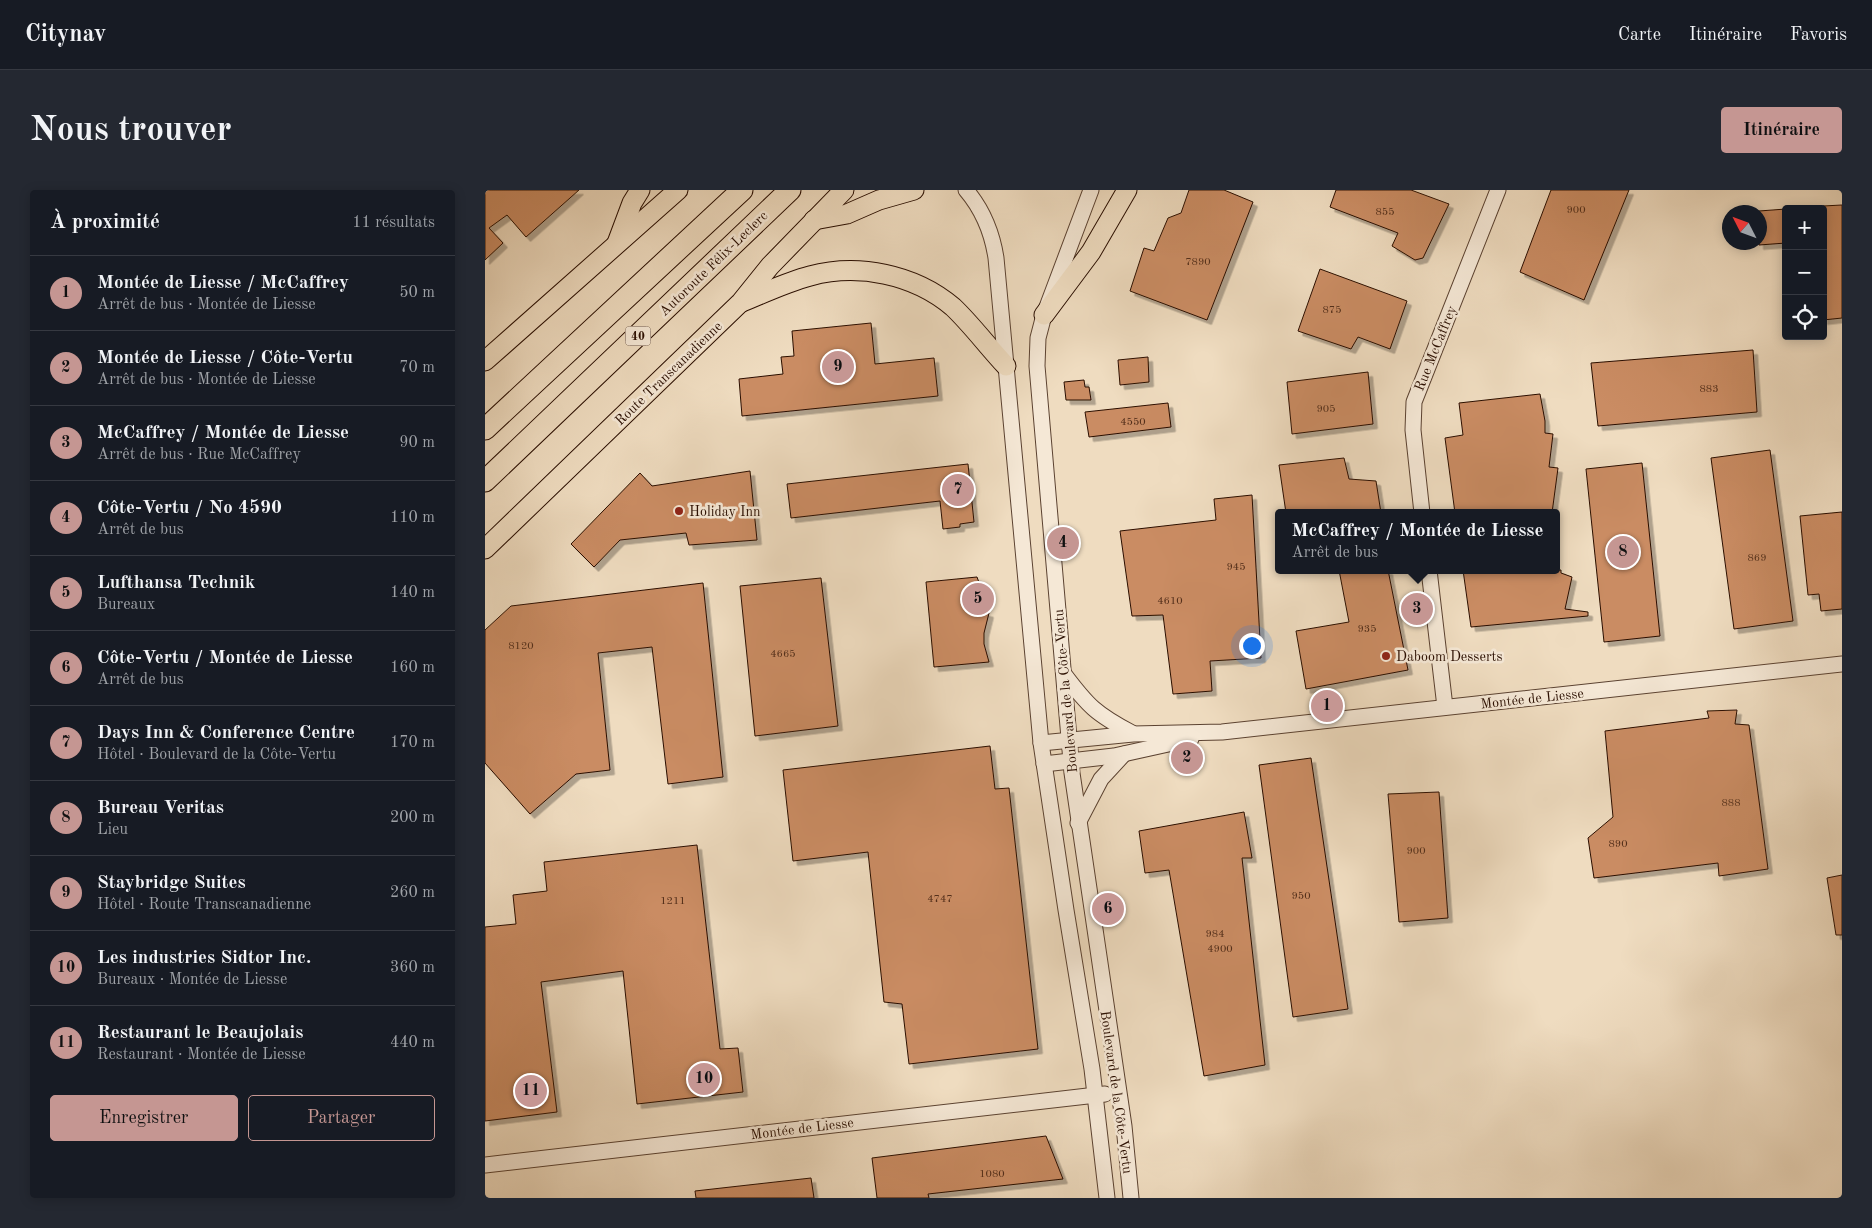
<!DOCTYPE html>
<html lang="fr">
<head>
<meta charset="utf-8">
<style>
	body { margin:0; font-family:"Old Standard TT",serif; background:#242831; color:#f1f3f6 }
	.controls { position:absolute; right:15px; top:15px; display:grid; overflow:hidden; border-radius:5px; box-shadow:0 2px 12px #0003 }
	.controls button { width:45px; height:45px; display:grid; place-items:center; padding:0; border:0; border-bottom:1px solid #363941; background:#171b24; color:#f1f3f6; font:25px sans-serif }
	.compass { position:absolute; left:1237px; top:15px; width:45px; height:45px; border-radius:50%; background:#171b24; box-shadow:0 2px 12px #0003; rotate:312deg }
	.you { position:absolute; left:766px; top:455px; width:18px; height:18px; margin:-12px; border:4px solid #fff; border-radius:50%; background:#1a73e8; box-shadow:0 0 0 8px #1a73e833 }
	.badge { display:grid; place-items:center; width:32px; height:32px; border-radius:50%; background:#c59692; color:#111; font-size:16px; font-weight:700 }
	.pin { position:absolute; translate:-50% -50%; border:2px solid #fff; box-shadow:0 1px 5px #0006 }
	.popup { position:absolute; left:790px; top:319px; width:285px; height:65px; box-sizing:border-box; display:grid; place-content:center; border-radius:5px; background:#171b24; filter:drop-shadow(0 1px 4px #0005); font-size:16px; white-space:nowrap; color:#9ea1a6 }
	.popup b { font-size:19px; color:#f1f3f6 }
	.popup::after { content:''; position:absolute; left:50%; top:100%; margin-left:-10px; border:10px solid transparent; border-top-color:#171b24 }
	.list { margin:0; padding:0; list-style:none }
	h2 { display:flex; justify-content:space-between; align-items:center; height:65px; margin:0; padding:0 20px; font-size:21px }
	h2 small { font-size:16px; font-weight:400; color:#9ea1a6 }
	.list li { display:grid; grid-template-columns:32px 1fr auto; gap:15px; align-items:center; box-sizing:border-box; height:75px; padding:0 20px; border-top:1px solid #363941 }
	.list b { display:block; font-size:19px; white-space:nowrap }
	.list p { margin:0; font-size:16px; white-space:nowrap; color:#9ea1a6 }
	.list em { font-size:16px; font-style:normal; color:#9ea1a6 }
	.actions { display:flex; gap:10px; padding:15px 20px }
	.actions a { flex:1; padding:11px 0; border:1px solid #c59692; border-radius:5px; text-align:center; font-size:18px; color:#c59692 }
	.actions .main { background:#c59692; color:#111 }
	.icon { flex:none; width:28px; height:28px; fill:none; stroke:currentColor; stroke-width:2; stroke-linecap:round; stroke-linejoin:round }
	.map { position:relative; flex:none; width:1357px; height:1008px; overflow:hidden; border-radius:5px }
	header { display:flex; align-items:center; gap:30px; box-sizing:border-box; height:70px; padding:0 25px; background:#171b24; border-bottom:1px solid #363941 }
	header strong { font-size:24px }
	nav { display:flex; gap:28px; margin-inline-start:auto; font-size:18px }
	.intro { display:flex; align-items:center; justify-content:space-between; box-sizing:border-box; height:120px; padding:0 30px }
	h1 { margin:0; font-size:35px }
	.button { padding:12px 22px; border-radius:5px; background:#c59692; color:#111; font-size:18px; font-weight:700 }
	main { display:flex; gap:30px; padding:0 30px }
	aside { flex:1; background:#171b24; border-radius:5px; box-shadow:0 2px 12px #0003 }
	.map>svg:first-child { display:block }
</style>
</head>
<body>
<header>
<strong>Citynav</strong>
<nav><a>Carte</a><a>Itinéraire</a><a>Favoris</a></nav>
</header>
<div class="intro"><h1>Nous trouver</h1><a class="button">Itinéraire</a></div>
<main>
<aside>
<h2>À proximité<small>11 résultats</small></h2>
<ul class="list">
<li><span class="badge">1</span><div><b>Montée de Liesse / McCaffrey</b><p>Arrêt de bus · Montée de Liesse</p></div><em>50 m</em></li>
<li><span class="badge">2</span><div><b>Montée de Liesse / Côte-Vertu</b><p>Arrêt de bus · Montée de Liesse</p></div><em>70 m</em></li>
<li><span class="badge">3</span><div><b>McCaffrey / Montée de Liesse</b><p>Arrêt de bus · Rue McCaffrey</p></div><em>90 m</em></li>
<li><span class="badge">4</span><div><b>Côte-Vertu / No 4590</b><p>Arrêt de bus</p></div><em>110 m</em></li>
<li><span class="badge">5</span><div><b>Lufthansa Technik</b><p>Bureaux</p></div><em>140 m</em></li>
<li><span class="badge">6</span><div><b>Côte-Vertu / Montée de Liesse</b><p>Arrêt de bus</p></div><em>160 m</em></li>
<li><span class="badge">7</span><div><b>Days Inn &amp; Conference Centre</b><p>Hôtel · Boulevard de la Côte-Vertu</p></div><em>170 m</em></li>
<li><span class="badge">8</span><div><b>Bureau Veritas</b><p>Lieu</p></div><em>200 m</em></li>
<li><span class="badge">9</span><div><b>Staybridge Suites</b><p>Hôtel · Route Transcanadienne</p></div><em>260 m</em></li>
<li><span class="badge">10</span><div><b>Les industries Sidtor Inc.</b><p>Bureaux · Montée de Liesse</p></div><em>360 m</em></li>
<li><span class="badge">11</span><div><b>Restaurant le Beaujolais</b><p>Restaurant · Montée de Liesse</p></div><em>440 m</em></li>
</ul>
<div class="actions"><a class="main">Enregistrer</a><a>Partager</a></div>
</aside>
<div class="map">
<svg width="1357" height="1008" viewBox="0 0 1357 1008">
	<defs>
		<filter id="shadow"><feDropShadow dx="4.5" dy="4.5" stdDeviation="0" flood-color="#0004"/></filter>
	</defs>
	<rect width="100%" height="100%" fill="#efdcc0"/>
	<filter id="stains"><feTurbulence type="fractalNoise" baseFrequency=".004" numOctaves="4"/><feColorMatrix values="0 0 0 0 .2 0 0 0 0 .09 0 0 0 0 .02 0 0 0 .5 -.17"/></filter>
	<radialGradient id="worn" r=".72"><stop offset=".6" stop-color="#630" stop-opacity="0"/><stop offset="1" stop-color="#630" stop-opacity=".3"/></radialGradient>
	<g fill="#ca8c64" stroke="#2a0e01" filter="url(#shadow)">
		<path d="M0,0h94l-53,47 -19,-22 -18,13 14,15 -18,17z"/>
		<path d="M704,0h35l29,12 -46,118 -77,-29 14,-43 10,3 14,-33 13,-5z"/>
		<path d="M851,0h75l38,14 -26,54 -8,2 -23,-14 6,-13 -68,-26z"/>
		<path d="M1066,0h78l-45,110 -64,-28z"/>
		<path d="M1357,15v113l-19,2v-114z"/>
		<path d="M1301,19v34l-27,2v-34z"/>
		<path d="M835,79l87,32 -17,48 -32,-12 -7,12 -53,-18z"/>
		<path d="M386,133l4,41 59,-6 4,38 -196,20 -3,-37 44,-5 -2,-17 13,-1 -2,-25z"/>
		<path d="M1268,160l4,62 -159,14 -7,-63z"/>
		<path d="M663,167l1,25 -29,3 -2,-25z"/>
		<path d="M883,182l5,52 -81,10 -5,-52z"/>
		<path d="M599,190l1,7h4l2,13h-25l-2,-18z"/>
		<path d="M1055,204l5,27v12l8,1 -4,33 9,1 -6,45h-97l-10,-75 18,-3 -4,-32z"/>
		<path d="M683,213l3,24 -82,10 -4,-25z"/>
		<path d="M1285,260l23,171 -59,8 -23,-171z"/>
		<path d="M859,268l5,21 27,2 5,32h-95l-7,-48z"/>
		<path d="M1157,273l18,173 -56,6 -18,-173z"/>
		<path d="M483,274l6,58 -14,2v3l-17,2 -3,-28 -149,17 -4,-34z"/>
		<path d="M265,281l7,69 -68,5 -3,-12 -66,7 -26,27 -23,-23 69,-71 12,13z"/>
		<path d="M767,305l9,163 -51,3 2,30 -39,3 -10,-79 -31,1 -12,-85 96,-11 -2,-21z"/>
		<path d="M1357,322v97l-21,2 -2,-17 -11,1 -8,-79z"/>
		<path d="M854,380h49l20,100 -102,19 -10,-58 53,-9z"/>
		<path d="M978,380h98v3l11,4 -7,32 23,3v4l-117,11z"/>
		<path d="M492,387l4,11 1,23 7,2 -5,20v11l5,18 -55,5 -8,-85z"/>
		<path d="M336,388l17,148 -83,10 -15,-150z"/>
		<path d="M218,393l20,194 -55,7 -16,-137 -54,6 12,117 -34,4 -46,40 -45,-51v-133l26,-24z"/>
		<path d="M1252,520l-2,14 14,1 19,144 -49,7 -1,-13 -124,15 -6,-40 25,-21 -8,-86 104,-13 -2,-7z"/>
		<path d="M505,556l5,43 14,-1 29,261 -129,15 -7,-60 -18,-2 -16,-150 -75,9 -10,-91z"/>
		<path d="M826,568l37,251 -55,8 -34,-252z"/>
		<path d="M954,602l9,126 -49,4 -11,-128z"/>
		<path d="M759,622l8,46h-10l23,207 -61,11 -35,-206 -24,3 -6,-42z"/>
		<path d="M212,655l23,204 18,-1 5,44 -106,12 -14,-133 -82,11 16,130 -72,9v-194l31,-3 -3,-29 34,-4 -3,-29z"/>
		<path d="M1357,685v60h-6l-9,-57z"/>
		<path d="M561,946l17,43 -135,15 1,4h-52l-5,-40z"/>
		<path d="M326,988l3,20h-118l-1,-7z"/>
	</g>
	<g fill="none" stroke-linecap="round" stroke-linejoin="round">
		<g stroke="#5b4231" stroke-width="17">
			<g id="minor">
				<path d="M481,0c17,20 26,42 30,68l45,485 25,167 26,159 15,129"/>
				<path d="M606,0l-47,125 -6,23 -1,28 35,407 52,353 7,72"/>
				<path d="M937,323l-9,-83 1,-28 84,-212"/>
				<path d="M944,380l16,137"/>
				<path d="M579,484c24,32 32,40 68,59"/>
				<path d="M556,553l92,-9 89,-2 620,-68"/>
				<path d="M559,574l70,-8 77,-17"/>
				<path d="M593,633l23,-44 23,-25"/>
				<path d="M0,975l620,-71"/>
			</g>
		</g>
		<g stroke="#2a0e01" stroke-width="21">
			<g id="major">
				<path d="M329,30l33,-6 32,-14 35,-10"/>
				<path d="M132,53l15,-40 8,-13"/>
				<path d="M257,112c22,-9 45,-20 68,-26 48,-13 104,-2 143,31 19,18 35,40 53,59"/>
				<path d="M559,125l47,-63 36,-62"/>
				<path d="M0,171l193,-171"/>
				<path d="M0,359l256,-247 29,-36 74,-76"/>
			</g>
		</g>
		<g stroke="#2a0e01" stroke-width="23">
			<g id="highway">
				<path d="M0,239l257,-239"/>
				<path d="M0,291l305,-291"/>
			</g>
		</g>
		<use href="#minor" stroke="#f5e8d6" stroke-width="15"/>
		<use href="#major" stroke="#efdcc0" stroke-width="19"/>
		<use href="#highway" stroke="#efdcc0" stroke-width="21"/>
	</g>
	<g fill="#8f2418" stroke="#f5e8d6" stroke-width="2">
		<circle cx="194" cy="321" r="5"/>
		<circle cx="901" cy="466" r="5"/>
	</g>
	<g text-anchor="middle" stroke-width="5" stroke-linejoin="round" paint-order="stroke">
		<g font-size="11" fill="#522e1a">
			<text x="1091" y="23">900</text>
			<text x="900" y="25">855</text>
			<text x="713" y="75">7890</text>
			<text x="847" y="123">875</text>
			<text x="1224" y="202">883</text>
			<text x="841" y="222">905</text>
			<text x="648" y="235">4550</text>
			<text x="1272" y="371">869</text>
			<text x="751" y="380">945</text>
			<text x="685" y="414">4610</text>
			<text x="882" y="442">935</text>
			<text x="36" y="459">8120</text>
			<text x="298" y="467">4665</text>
			<text x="1246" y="616">888</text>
			<text x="1133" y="657">890</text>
			<text x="931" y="664">900</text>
			<text x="816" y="709">950</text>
			<text x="455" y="712">4747</text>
			<text x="188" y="714">1211</text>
			<text x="730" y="747">984</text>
			<text x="735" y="762">4900</text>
			<text x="507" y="987">1080</text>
		</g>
		<rect fill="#f5e8d6" stroke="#674f41" stroke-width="1" x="140.5" y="136.5" width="25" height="19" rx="4"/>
		<g font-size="12" font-weight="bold" fill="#2a0e01">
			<text x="153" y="150">40</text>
		</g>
		<g font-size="14" fill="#2a0e01" stroke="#f5e8d6">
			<text transform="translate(228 73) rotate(-44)" y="5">Autoroute Félix-Leclerc</text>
			<text transform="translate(950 158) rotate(-68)" y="5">Rue McCaffrey</text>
			<text transform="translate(183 183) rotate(-44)" y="5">Route Transcanadienne</text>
			<text transform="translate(580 501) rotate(-95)" y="5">Boulevard de la Côte-Vertu</text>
			<text transform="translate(1047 508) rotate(-6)" y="5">Montée de Liesse</text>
			<text transform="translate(632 902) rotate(82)" y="5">Boulevard de la Côte-Vertu</text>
			<text transform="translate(317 938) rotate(-7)" y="5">Montée de Liesse</text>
		</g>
		<g font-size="14" fill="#2a0e01" stroke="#f5e8d6" text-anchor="start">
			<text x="204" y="326">Holiday Inn</text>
			<text x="911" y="471">Daboom Desserts</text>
		</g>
	</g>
	<rect width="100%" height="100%" filter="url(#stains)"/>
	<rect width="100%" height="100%" fill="url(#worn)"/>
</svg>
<div class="controls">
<button>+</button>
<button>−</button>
<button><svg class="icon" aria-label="locate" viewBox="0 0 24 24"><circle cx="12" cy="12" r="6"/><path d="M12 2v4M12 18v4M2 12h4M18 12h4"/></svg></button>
</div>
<svg class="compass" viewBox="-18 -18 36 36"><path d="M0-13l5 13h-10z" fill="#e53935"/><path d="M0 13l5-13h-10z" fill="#9ea1a6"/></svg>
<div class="you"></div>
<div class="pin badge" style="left:842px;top:516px">1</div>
<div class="pin badge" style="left:702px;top:568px">2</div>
<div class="pin badge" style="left:932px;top:419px">3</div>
<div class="popup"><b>McCaffrey / Montée de Liesse</b>Arrêt de bus</div>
<div class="pin badge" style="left:578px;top:353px">4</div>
<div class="pin badge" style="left:493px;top:409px">5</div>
<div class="pin badge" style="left:623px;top:719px">6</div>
<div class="pin badge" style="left:473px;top:300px">7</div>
<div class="pin badge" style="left:1138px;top:362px">8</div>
<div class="pin badge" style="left:353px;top:177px">9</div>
<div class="pin badge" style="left:219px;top:889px">10</div>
<div class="pin badge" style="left:46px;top:901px">11</div>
</div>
</main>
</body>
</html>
